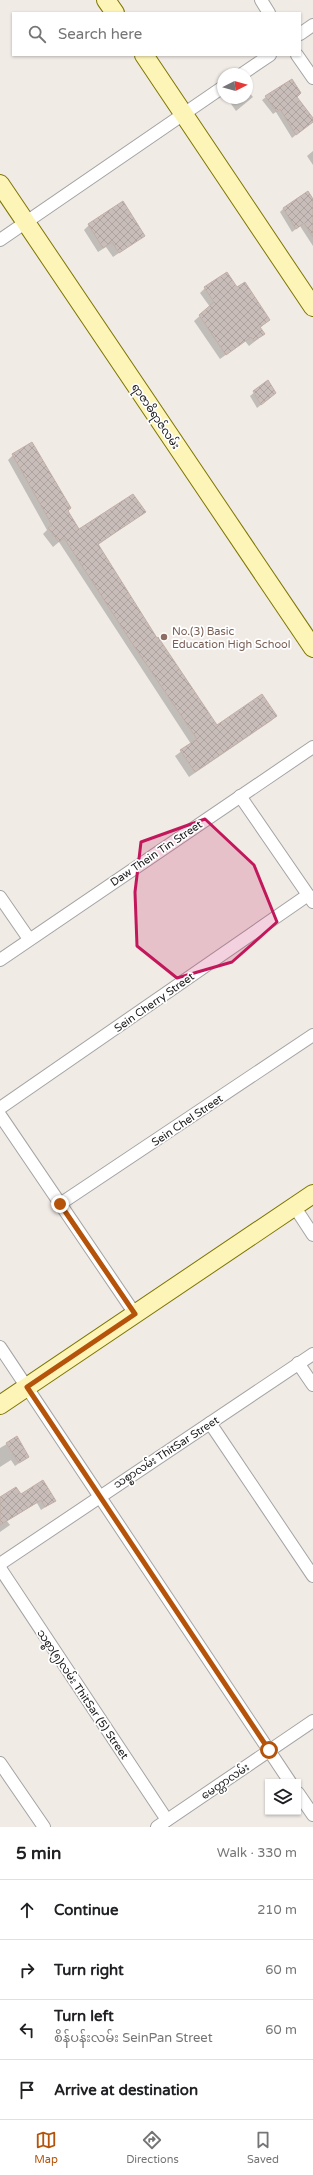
<!DOCTYPE html>
<html lang="en">
<head>
<meta charset="utf-8">
<style>
	body { margin:0; font-family:"Varela Round","Noto Sans Myanmar",sans-serif; background:#f2f2f2; color:#202124 }
	.controls { position:absolute; right:12px; bottom:12px; display:grid; overflow:hidden; border-radius:0px; box-shadow:0 1px 3px #0004 }
	.controls button { width:36px; height:36px; display:grid; place-items:center; padding:0; border:0; border-bottom:1px solid #e0e0e0; background:#fff; color:#202124; font:20px sans-serif }
	.compass { position:absolute; left:217px; top:68px; width:36px; height:36px; border-radius:50%; background:#fff; box-shadow:0 1px 3px #0004; rotate:84deg }
	.stop { position:absolute; width:12px; height:12px; margin:-9px; border:3px solid #b45309; border-radius:50%; background:#fff }
	.stop.end { background:#b45309; border-color:#fff; box-shadow:0 1px 4px #0008 }
	.list { margin:0; padding:0; list-style:none }
	h2 { display:flex; justify-content:space-between; align-items:center; height:52px; margin:0; padding:0 16px; font-size:17px }
	h2 small { font-size:13px; font-weight:400; color:#757577 }
	.list li { display:grid; grid-template-columns:26px 1fr auto; gap:12px; align-items:center; box-sizing:border-box; height:60px; padding:0 16px; border-top:1px solid #e0e0e0 }
	.list b { display:block; font-size:15px; white-space:nowrap }
	.list p { margin:0; font-size:13px; white-space:nowrap; color:#757577 }
	.list em { font-size:13px; font-style:normal; color:#757577 }
	.icon { flex:none; width:22px; height:22px; fill:none; stroke:currentColor; stroke-width:2; stroke-linecap:round; stroke-linejoin:round }
	.map { position:relative; flex:none; width:313px; height:1827px; overflow:hidden }
	.search { position:absolute; background:#fff; box-shadow:0 1px 3px #0004; left:12px; right:12px; top:12px; height:44px; display:flex; align-items:center; gap:10px; box-sizing:border-box; padding:0 14px; border-radius:0px; color:#757577; font-size:15px }
	.sheet { height:292px; background:#fff }
	nav { display:flex; justify-content:space-around; align-items:center; box-sizing:border-box; height:56px; border-top:1px solid #e0e0e0; background:#fff; font-size:11px; color:#757577 }
	nav a { display:grid; justify-items:center; gap:2px }
	nav .on { color:#b45309 }
	.map>svg:first-child { display:block }
</style>
</head>
<body>
<div class="map">
<svg width="313" height="1827" viewBox="0 0 313 1827">
	<defs>
		<pattern id="building-cross-hatch" width="8" height="8" patternUnits="userSpaceOnUse"><rect width="8" height="8" fill="#c9bdb9"/><path d="M0 0l8 8M0 8l8-8" fill="none" stroke="#aca29f"/></pattern>
	</defs>
	<rect width="100%" height="100%" fill="#f1ebe6"/>
	<g fill="#0003">
		<path d="M247,90l6,7 -17,14 -7,-10 2,-3h16z"/>
		<path d="M266,97h30l17,24 -21,17 -16,-26 -3,2 -11,-14z"/>
		<path d="M313,151v14l-6,-9z"/>
		<path d="M313,201v45l-13,-20 -8,6 -12,-20 4,-4z"/>
		<path d="M89,225l55,11 -31,21 -7,-10 -8,5 -14,-22z"/>
		<path d="M205,288l32,1 32,31 -9,8 4,6 -15,12 -4,-5 -25,18 -26,-38 16,-14 -10,-14z"/>
		<path d="M267,382l4,15 -14,11 -7,-12z"/>
		<path d="M13,455l54,56 12,20 65,-19 -46,33 58,95 60,86 60,-10 -5,5 -82,56 -14,-21 16,-12 -132,-202 -6,5 -10,-13 4,-4 -39,-70z"/>
		<path d="M17,1438l11,19 -13,9 -4,-6 -11,7v-19z"/>
		<path d="M20,1496l35,5 -14,9 -4,-7 -30,18 3,4 -10,7v-34z"/>
	</g>
	<g fill="url(#building-cross-hatch)" stroke="#c4afa7">
		<path d="M292,79l9,14 -4,4 16,21v4l-17,13 -16,-26 -3,3 -12,-16z"/>
		<path d="M308,191l5,8v38l-9,-14 -8,6 -13,-21z"/>
		<path d="M123,201l22,35 -26,17 -7,-11 -9,6 -15,-24z"/>
		<path d="M227,272l10,15 8,-5 25,38 -10,7 5,7 -11,7 -3,-4 -25,18 -27,-40 15,-13 -10,-15z"/>
		<path d="M268,380l8,13 -15,12 -8,-14z"/>
		<path d="M32,442l39,66 -3,3 11,18 54,-35 13,18 -48,32 59,94 1,-1 59,88 45,-31 15,22 -82,56 -15,-22 17,-11 -65,-96 -68,-105 -5,4 -11,-14 4,-3 -40,-71z"/>
		<path d="M17,1436l12,21 -10,6 -13,-20z"/>
		<path d="M43,1480l13,21 -11,6 -4,-7 -41,25v-28l16,-10 5,7z"/>
	</g>
	<g fill="none" stroke-linecap="round" stroke-linejoin="round">
		<g stroke="#a4a4a4" stroke-width="14">
			<g id="street">
				<path d="M261,0l8,13"/>
				<path d="M300,34l13,-9"/>
				<path d="M297,55l16,23"/>
				<path d="M242,74l28,-19"/>
				<path d="M0,240l223,-153"/>
				<path d="M240,796l73,106"/>
				<path d="M0,897l29,42"/>
				<path d="M0,960l313,-213"/>
				<path d="M0,1108l308,-213"/>
				<path d="M0,1115l135,199"/>
				<path d="M60,1204l253,-169"/>
				<path d="M294,1206l19,29"/>
				<path d="M0,1347l290,435"/>
				<path d="M298,1363l15,22"/>
				<path d="M210,1423l103,153"/>
				<path d="M0,1564l313,-210"/>
				<path d="M0,1568l167,252"/>
				<path d="M0,1763l44,64"/>
				<path d="M298,1793l15,22"/>
				<path d="M157,1827l156,-106"/>
			</g>
		</g>
		<g stroke="#7e7600" stroke-width="20">
			<g id="secondary">
				<path d="M106,0l9,13"/>
				<path d="M144,55l169,252"/>
				<path d="M0,184l313,464"/>
				<path d="M0,1405l313,-211"/>
			</g>
		</g>
		<use href="#street" stroke="#fff" stroke-width="12"/>
		<use href="#secondary" stroke="#fdf5b8" stroke-width="18"/>
	</g>
	<g fill="none" stroke-linecap="round" stroke-linejoin="round">
		<path stroke="#b45309" stroke-width="5" d="M60,1204l75,110 -108,73 242,363"/>
	</g>
	<path fill="#c2185b" fill-opacity="0.2" stroke="#c2185b" stroke-width="3" stroke-linejoin="round" d="M205,819l49,46 23,57 -45,40 -55,16 -40,-32 -2,-54 6,-50z"/>
	<circle fill="#8d6e63" stroke="#fff" stroke-width="1.5" cx="164" cy="637" r="4"/>
	<g text-anchor="middle" stroke-width="3.5" stroke-linejoin="round" paint-order="stroke">
		<g font-size="11" fill="#202020" stroke="#fff">
			<text transform="translate(156 416) rotate(56)" y="4">ရာဇာဓိရာဇ်လမ်း</text>
			<text transform="translate(156 853) rotate(-34)" y="4">Daw Thein Tin Street</text>
			<text transform="translate(154 1002) rotate(-35)" y="4">Sein Cherry Street</text>
			<text transform="translate(187 1120) rotate(-34)" y="4">Sein Chel Street</text>
			<text transform="translate(166 1452) rotate(-33)" y="4">သစ္စာလမ်း ThitSar Street</text>
			<text transform="translate(83 1694) rotate(56)" y="4">သစ္စာ(၅)လမ်း ThitSar (5) Street</text>
			<text transform="translate(225 1781) rotate(-34)" y="4">မေတ္တာလမ်း</text>
		</g>
		<g font-size="11" fill="#785e54" stroke="#fff" text-anchor="start">
			<text x="172" y="635">No.(3) Basic<tspan x="172" dy="13">Education High School</tspan></text>
		</g>
	</g>
</svg>
<div class="controls">
<button><svg class="icon" aria-label="layers" viewBox="0 0 24 24"><path d="M12 4l9 5-9 5-9-5zM3 14l9 5 9-5"/></svg></button>
</div>
<svg class="compass" viewBox="-18 -18 36 36"><path d="M0-13l5 13h-10z" fill="#e53935"/><path d="M0 13l5-13h-10z" fill="#757577"/></svg>
<div class="stop" style="left:269px;top:1750px"></div>
<div class="stop end" style="left:60px;top:1204px"></div>
<div class="search"><svg class="icon" aria-label="search" viewBox="0 0 24 24"><circle cx="10" cy="10" r="6"/><path d="M15 15l6 6"/></svg>Search here</div>
</div>
<section class="sheet">
<h2>5 min<small>Walk · 330 m</small></h2>
<ul class="list">
<li><svg class="icon" aria-label="ahead" viewBox="0 0 24 24"><path d="M12 20V5M6 11l6-6 6 6"/></svg><div><b>Continue</b></div><em>210 m</em></li>
<li><svg class="icon" aria-label="right" viewBox="0 0 24 24"><path d="M7 20v-9h11M14 6l5 5-5 5"/></svg><div><b>Turn right</b></div><em>60 m</em></li>
<li><svg class="icon" aria-label="left" viewBox="0 0 24 24"><path d="M17 20v-9H6M10 6l-5 5 5 5"/></svg><div><b>Turn left</b><p>စိန်ပန်းလမ်း SeinPan Street</p></div><em>60 m</em></li>
<li><svg class="icon" aria-label="arrive" viewBox="0 0 24 24"><path d="M6 21V4h12l-3 4 3 4H6"/></svg><div><b>Arrive at destination</b></div></li>
</ul>
</section>
<nav>
<a class="on"><svg class="icon" aria-label="map" viewBox="0 0 24 24"><path d="M3 6l6-2 6 2 6-2v14l-6 2-6-2-6 2zM9 4v14M15 6v14"/></svg>Map</a>
<a><svg class="icon" aria-label="directions" viewBox="0 0 24 24"><path d="M12 3l9 9-9 9-9-9zM9 14v-3h6M13 9l2 2-2 2"/></svg>Directions</a>
<a><svg class="icon" aria-label="saved" viewBox="0 0 24 24"><path d="M7 4h10v16l-5-4-5 4z"/></svg>Saved</a>
</nav>
</body>
</html>
